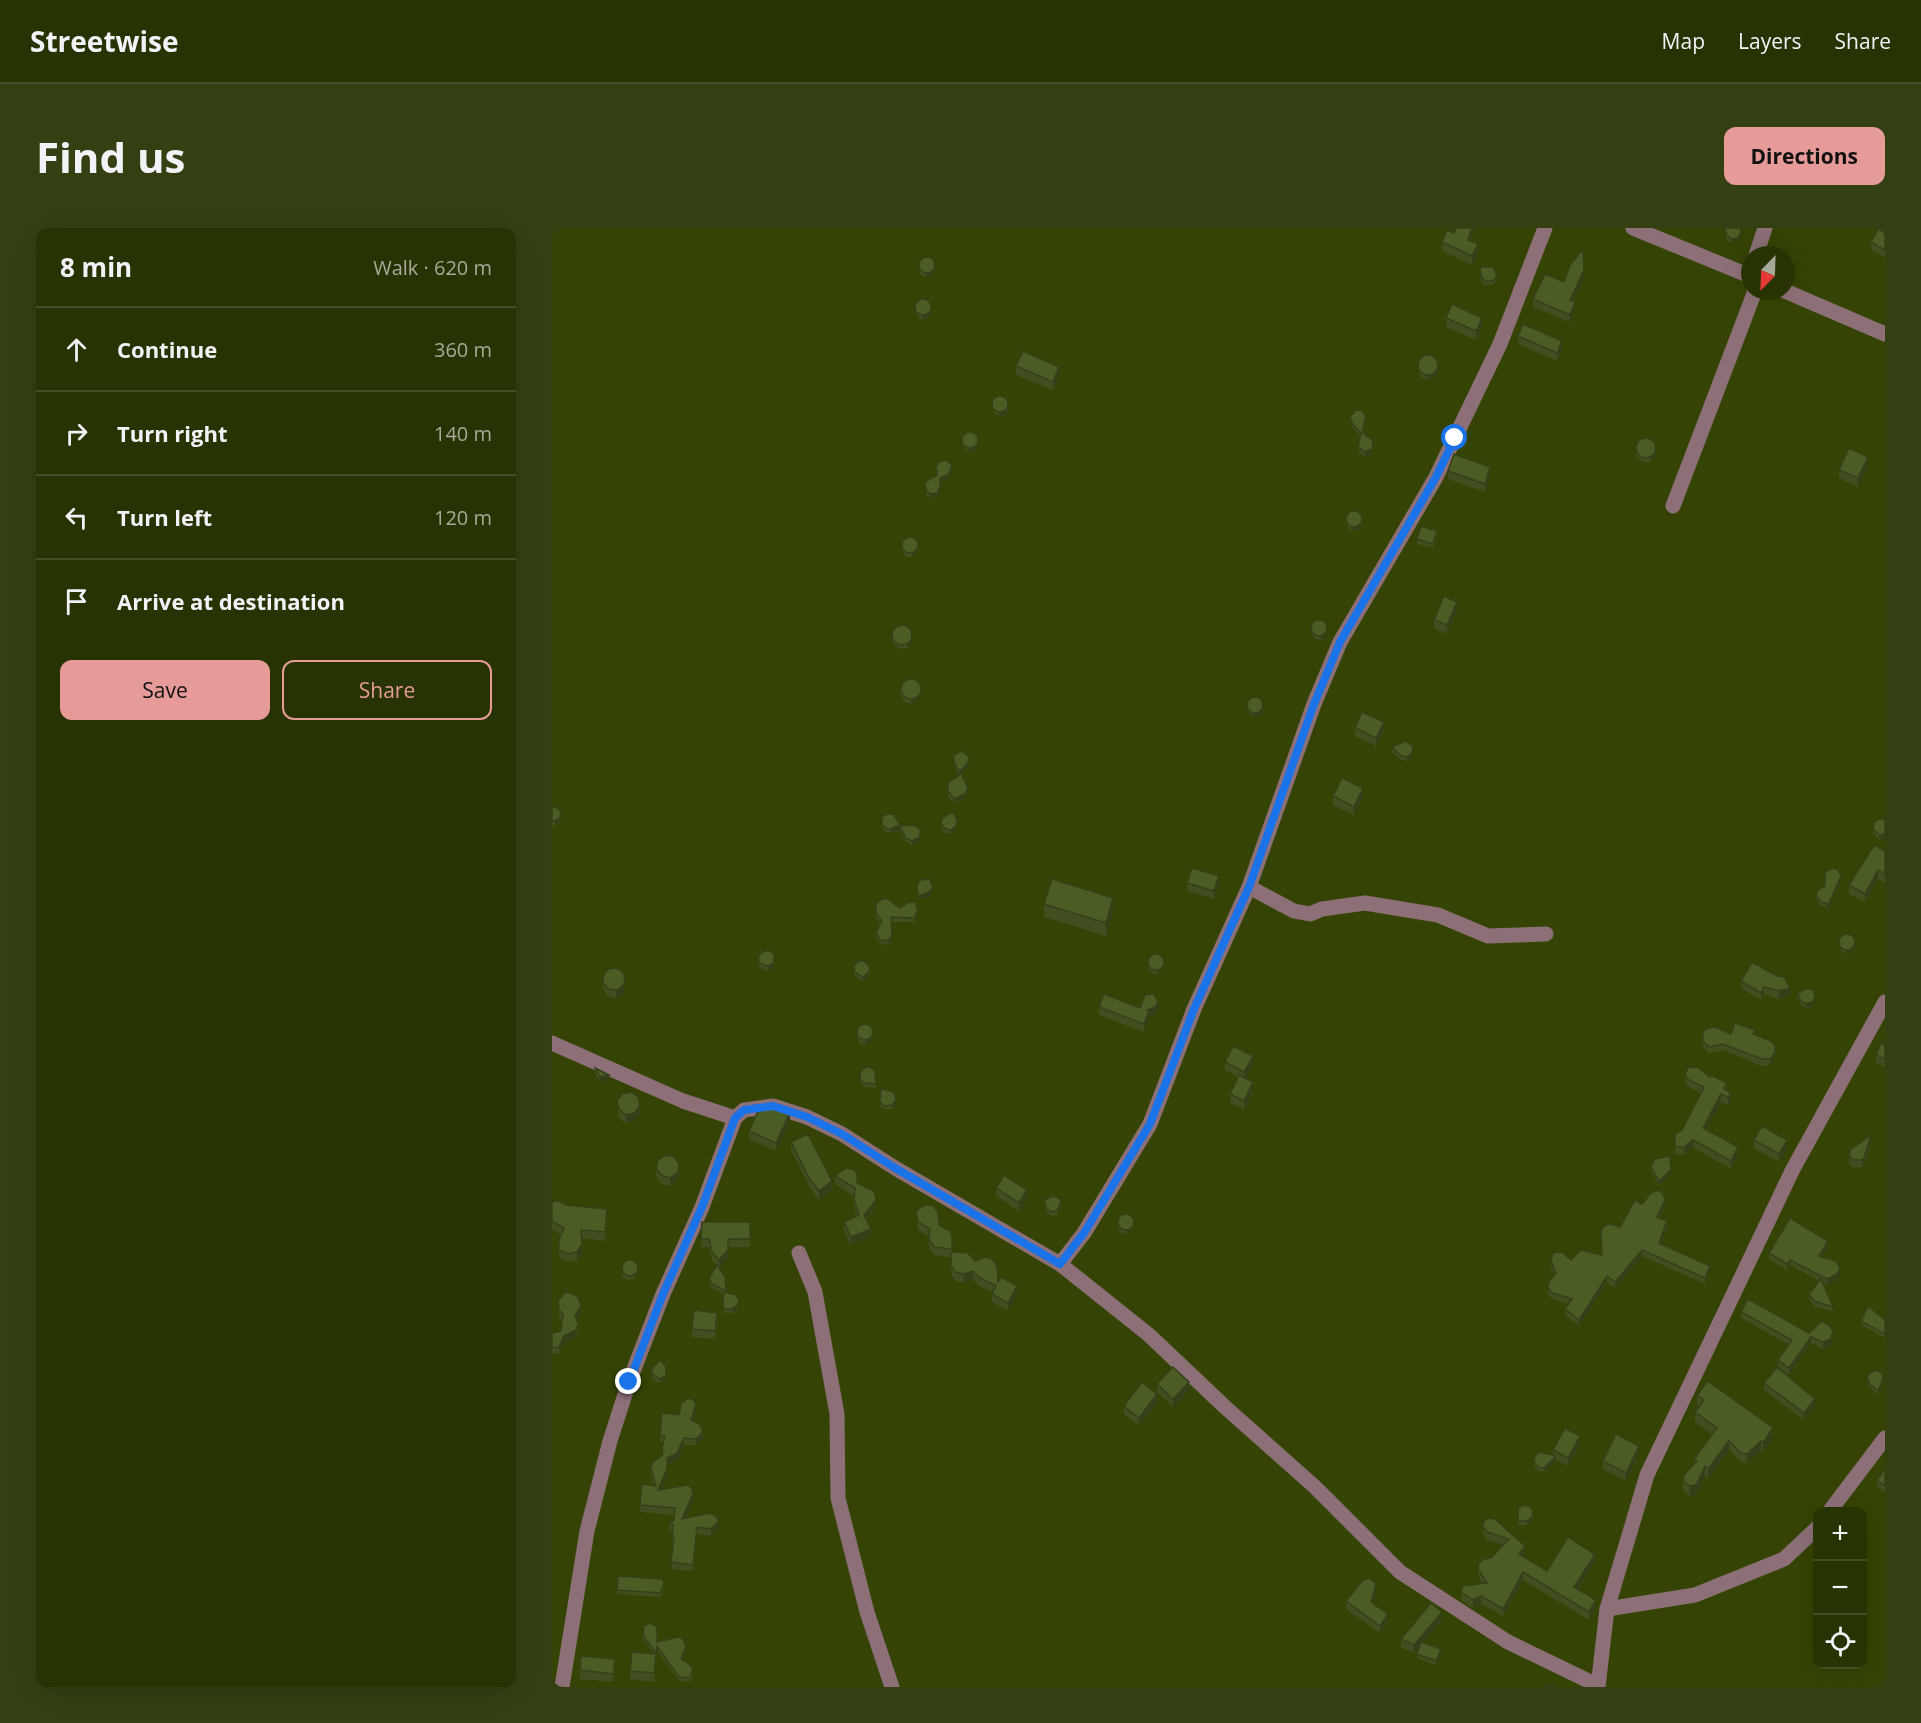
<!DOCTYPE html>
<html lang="en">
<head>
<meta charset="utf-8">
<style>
	body { margin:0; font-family:"Open Sans",sans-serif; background:#343f12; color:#f1f3f6 }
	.controls { position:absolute; right:18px; bottom:18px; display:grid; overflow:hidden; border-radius:12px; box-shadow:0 6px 24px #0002 }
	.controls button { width:54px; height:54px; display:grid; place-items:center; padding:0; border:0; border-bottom:2px solid #444e25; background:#283303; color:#f1f3f6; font:30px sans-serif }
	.compass { position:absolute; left:1189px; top:18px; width:54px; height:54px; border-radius:50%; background:#283303; box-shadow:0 6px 24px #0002; rotate:203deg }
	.stop { position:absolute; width:18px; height:18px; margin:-14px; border:4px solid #1a73e8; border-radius:50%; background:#fff }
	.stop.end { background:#1a73e8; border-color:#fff; box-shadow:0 2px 6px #0008 }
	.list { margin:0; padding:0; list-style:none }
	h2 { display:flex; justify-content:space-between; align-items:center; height:78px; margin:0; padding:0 24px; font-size:26px }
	h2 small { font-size:20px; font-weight:400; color:#a5aa9a }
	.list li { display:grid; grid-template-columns:39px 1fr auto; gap:18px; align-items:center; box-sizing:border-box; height:84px; padding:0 24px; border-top:2px solid #444e25 }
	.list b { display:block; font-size:22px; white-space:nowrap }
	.list em { font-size:20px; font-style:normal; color:#a5aa9a }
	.actions { display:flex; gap:12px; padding:18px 24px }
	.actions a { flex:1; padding:14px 0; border:2px solid #e69b98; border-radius:12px; text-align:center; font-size:21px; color:#e69b98 }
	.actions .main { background:#e69b98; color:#111 }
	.icon { flex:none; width:33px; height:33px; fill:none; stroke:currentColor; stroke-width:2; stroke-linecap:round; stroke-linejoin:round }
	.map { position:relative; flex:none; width:1333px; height:1459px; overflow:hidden; border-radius:12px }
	header { display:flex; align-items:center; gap:36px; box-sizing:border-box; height:84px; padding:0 30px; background:#283303; border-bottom:2px solid #444e25 }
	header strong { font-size:28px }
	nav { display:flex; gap:33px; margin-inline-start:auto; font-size:21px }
	.intro { display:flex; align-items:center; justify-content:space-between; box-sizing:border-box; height:144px; padding:0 36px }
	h1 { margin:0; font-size:42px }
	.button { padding:15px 27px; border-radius:12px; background:#e69b98; color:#111; font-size:21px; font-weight:700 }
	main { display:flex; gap:36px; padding:0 36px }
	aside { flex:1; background:#283303; border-radius:12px; box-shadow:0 6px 24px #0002 }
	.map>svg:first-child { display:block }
</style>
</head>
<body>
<header>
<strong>Streetwise</strong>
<nav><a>Map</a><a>Layers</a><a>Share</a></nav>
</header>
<div class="intro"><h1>Find us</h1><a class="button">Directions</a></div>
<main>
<aside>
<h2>8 min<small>Walk · 620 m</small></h2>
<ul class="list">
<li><svg class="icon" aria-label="ahead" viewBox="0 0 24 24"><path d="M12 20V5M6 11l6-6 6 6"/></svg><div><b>Continue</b></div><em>360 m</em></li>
<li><svg class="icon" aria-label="right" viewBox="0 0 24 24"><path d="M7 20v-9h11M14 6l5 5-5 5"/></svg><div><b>Turn right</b></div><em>140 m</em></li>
<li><svg class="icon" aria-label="left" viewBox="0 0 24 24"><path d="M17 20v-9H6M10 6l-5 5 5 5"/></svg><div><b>Turn left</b></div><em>120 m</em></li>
<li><svg class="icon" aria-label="arrive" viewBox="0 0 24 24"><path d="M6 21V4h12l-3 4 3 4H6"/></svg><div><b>Arrive at destination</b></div></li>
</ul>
<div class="actions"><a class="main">Save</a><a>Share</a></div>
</aside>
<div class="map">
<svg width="1333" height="1459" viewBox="0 0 1333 1459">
	<rect width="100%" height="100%" fill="#354404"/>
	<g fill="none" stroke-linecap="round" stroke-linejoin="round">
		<g stroke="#8d7077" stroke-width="15">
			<path d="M1081,0l117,48"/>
			<path d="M1204,27l9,-27"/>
			<path d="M1233,63l100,43"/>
			<path d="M1121,278l82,-215"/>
			<path d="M697,659l45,24 16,3 12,-5 43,-6 73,12 50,21 58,-2"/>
			<path d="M0,815l131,58 52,17 9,-8 29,-4 34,11 35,17 53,34 165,96 89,71 76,72 90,80 85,85 108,70 89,43"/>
			<path d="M247,1025l16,39 22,122 1,84 29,114 25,75"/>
			<path d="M508,1036l24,-31 66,-109 44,-115 55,-122 65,-183 26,-62 96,-165 64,-133 45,-116"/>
			<path d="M1277,1284l56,-74"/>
			<path d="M1055,1381l88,-14 89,-36 34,-32"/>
			<path d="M10,1459l25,-156 23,-90 19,-59 34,-88 39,-87 33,-89"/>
			<path d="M1046,1459l9,-78 40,-134 146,-306 92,-167"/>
		</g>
	</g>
	<g fill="#414f20">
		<path d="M1333,0v30l-14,-8v-8z"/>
		<path d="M1173,2l16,7 -3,5 -6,1 -5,-3z"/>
		<path d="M919,13l7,12 -6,12 -30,-14v-9z"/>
		<path d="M367,36l16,7 -4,5 -5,1 -6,-3z"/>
		<path d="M928,39l17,12 -4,6h-8l-4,-4z"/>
		<path d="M1032,50l-11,23 2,9 -5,12 -37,-15v-8l31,-17z"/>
		<path d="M363,78l16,7 -3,5 -6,2 -5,-3z"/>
		<path d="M894,90l36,8 -6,14 -30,-13z"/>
		<path d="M966,108l44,14 -5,11 -39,-17z"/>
		<path d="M866,137l20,4 -2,7 -8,4 -7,-3 -3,-8z"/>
		<path d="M464,138l43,9 -6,15 -37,-15z"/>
		<path d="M440,175l16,7 -3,5 -6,1 -5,-3z"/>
		<path d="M798,189l16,4 -3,11 10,21 -8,4 -7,-6 3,-15 -9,-9z"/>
		<path d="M410,211l16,6 -4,5 -5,2 -4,-2 -3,-7z"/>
		<path d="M1085,216l19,12 -5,6h-8l-7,-6z"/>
		<path d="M1316,237l-10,22 -19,-9v-8z"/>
		<path d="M400,242l-4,9 -8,3v10l-3,5 -6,1 -5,-3 -1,-13z"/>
		<path d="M896,243l42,4 -5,17 -37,-13z"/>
		<path d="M794,290l16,6 -3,6 -6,1 -5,-3z"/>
		<path d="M885,307l-4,13 -16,-4v-5z"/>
		<path d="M351,313l15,7 -1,6 -5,3h-6l-3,-5z"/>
		<path d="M905,382l-10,24 -13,-6v-8z"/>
		<path d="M760,396l15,6 -1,6 -5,4 -6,-1 -4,-5z"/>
		<path d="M341,402l19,12 -5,6 -8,1 -6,-6z"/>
		<path d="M348,461l21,4 -3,7 -7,4 -7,-3 -4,-8z"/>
		<path d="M695,476l16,7 -3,5 -6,1 -5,-3z"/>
		<path d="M803,500l29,2 -8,16 -21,-10z"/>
		<path d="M840,519l21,5 -1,6 -5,3 -6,-1 -9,-8z"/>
		<path d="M402,527l15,6 -1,6 -7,7 7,17 -3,7 -11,5 -6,-7v-13l11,-7 -5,-11z"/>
		<path d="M781,568l30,1 -9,18 -21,-10z"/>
		<path d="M0,579l9,9 -1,6 -5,3 -3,1z"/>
		<path d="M1333,592v17l-5,3 -7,-7 1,-10z"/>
		<path d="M330,596l18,2 20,15 -8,4 -6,-3 -6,-12 -9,3 -6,-1 -3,-4z"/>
		<path d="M389,596h16l-1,7 -5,3 -5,-1 -5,-5z"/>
		<path d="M1333,623v32l-7,-4 -13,23 -16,-8v-9z"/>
		<path d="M1289,652l-14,32v-5l-7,-1 -4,-8v-4z"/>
		<path d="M635,655l32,2 -5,14 -27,-8z"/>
		<path d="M324,676l24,4 18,6 -4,8h-22v18l-4,4 -7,1 -5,-8v-4l4,-9 -4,-7z"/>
		<path d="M492,676l69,7 -7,25 -62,-19z"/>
		<path d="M1288,713l15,6 -3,5 -6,2 -5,-3z"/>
		<path d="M222,726v13l-6,4 -7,-2 -3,-6v-4z"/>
		<path d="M597,730l14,6 -1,6 -5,4 -6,-1 -3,-5z"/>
		<path d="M1200,734l38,33 -11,4 -15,-5 -3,6 -20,-12v-7z"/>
		<path d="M302,738l16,6 -2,5 -5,4 -9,-5z"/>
		<path d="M51,752l22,5 -1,8 -8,6 -9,-3 -4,-7z"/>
		<path d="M1245,765l18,9 -3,5 -6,1 -5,-3 -4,-8z"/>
		<path d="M547,779l41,1 18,2 -3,5 -6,2 -5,15 -45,-17z"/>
		<path d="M1151,804l52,2 20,25 -5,6 -8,1 -39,-16 -14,3 -6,-6z"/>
		<path d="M305,805l16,2 -2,6 -5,4 -7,-2 -2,-6z"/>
		<path d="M1333,817v22l-9,-4v-8z"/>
		<path d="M673,834l28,2 -8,14 8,13 -9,19 -14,-7v-9l8,-17 -13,-7z"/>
		<path d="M43,840l14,11 -9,3 -5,-9z"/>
		<path d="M323,843l1,17 -11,-1 -5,-4v-10z"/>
		<path d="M1133,845l42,18 4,10 -3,4 -7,-3 -15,27 32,26 -7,14 -38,-22 -9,8 -9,-1v-19l7,-5 19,-37 -14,-7 -2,-5z"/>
		<path d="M329,861l15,15 -4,5 -7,1 -5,-4z"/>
		<path d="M65,873l23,13 -5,7 -9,2 -7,-5z"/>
		<path d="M238,894l-14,29 -27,-12v-8z"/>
		<path d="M1202,912l33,8 -8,14 -25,-14z"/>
		<path d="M239,914l41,48 -13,10 -10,-14 -18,-36z"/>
		<path d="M1319,914l-7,23 -2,2 -9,1 -4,-5v-7z"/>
		<path d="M1099,938l20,8 -12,11 -8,-14z"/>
		<path d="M104,940l23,4 -1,8 -8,6 -9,-2 -5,-8z"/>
		<path d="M283,948l22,7 19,24 -9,13 4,16 -20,9 -7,-15v-8l13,-6 -3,-9v-11l-19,-12z"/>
		<path d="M444,960l31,11 -8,12 -23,-15z"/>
		<path d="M492,972l17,7 -4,8 -6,1 -5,-4z"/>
		<path d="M0,974l14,3 41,12 -2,24 -24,-3 1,15 -5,7 -9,2 -9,-4v-8l2,-15 -9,-6z"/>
		<path d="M1090,976l23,2 -5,12 7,9 -6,17 49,28 -5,12 -63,-28 -27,32 -8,-6 -28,44 -14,-11v-6l4,-5 -17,-5 -4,-5v-6l7,-13 -4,-8v-6l20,-1 31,-5 18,-28z"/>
		<path d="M364,985l36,22v17l23,9 23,21 19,12 -9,17 -16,-9v-10l-13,-6 -6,-7 -9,4 -9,-2 -4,-8v-15l-17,-3 -5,-8v-10l-11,-7z"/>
		<path d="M198,994v25h-22v11l-9,10 7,24 13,12 -2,6 -5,3h-8l-1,-7v-12l-11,-6 -3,-5v-5l8,-13 -5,-5 -3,-13h-8v-8z"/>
		<path d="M566,994l16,2 -2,6 -5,4 -7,-2 -2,-6z"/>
		<path d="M1276,1019l-6,9 18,19 -3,5 -10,5 -4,-2 10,24v4l-19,-5 -5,-7v-5l10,-13 -29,-16 -3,5 -18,-11v-6z"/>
		<path d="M70,1037l16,9 -4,5 -7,1 -5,-4z"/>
		<path d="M15,1065l14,19 -5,7 2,12 -2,6 -12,6 -5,10 -7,1v-21l9,-2 1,-11 -3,-4 -1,-15z"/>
		<path d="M1189,1084l68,21 24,6 -2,7 -8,3 -12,-6 -22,32 -11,-8v-7l11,-15 -48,-27z"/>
		<path d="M1333,1092v18l-24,-13v-4z"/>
		<path d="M165,1093l-2,18 -23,-2v-8z"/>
		<path d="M100,1140l14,3v9l-6,3 -8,-4z"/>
		<path d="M1315,1149l16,7 -5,11 -9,-8z"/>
		<path d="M1212,1155l51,23 -11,14 -40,-30z"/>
		<path d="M605,1156l32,6 -16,17 -16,-15z"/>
		<path d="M1145,1167l76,43 -10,14 -2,-1 -14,12 -6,-1 -12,-12 -21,29 -3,-3 -9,19 -6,1 -7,-6v-9l11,-17v-5l18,-25 -17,-12v-10l4,-6 -2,-1z"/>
		<path d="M605,1175l-18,23 -15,-12v-8z"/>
		<path d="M144,1184l-3,9 10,18 -7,6h-12l-7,15 -10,5v11l-6,14 32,11 -7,17 32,11 -7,7 -14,-2 -4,37 -22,-2 3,-27h-2l1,-11 -4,-1v-8l5,-1v-6l-34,-3v-7l14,-19 -3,-11v-7l11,-12v-7l1,-7h-3v-7l19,-20z"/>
		<path d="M1028,1217l-12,21 -12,-6 -12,12 -6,-1 -4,-5v-4l19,-6v-6z"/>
		<path d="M1087,1226l-13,27 -23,-12v-8z"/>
		<path d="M1333,1241v24l-8,-6v-7z"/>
		<path d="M966,1281l15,6 -1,6 -5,4h-9z"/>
		<path d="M937,1290l36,36 -2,3 24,14 48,-9 -17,27 18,19 -7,12 -66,-40 -20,36 -22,-12 -8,4 -12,-8v-8l21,-9 -4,-7v-7l13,-11 12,-13 -16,-5 -4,-5v-8z"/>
		<path d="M112,1360l-4,9 -43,-3v-4z"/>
		<path d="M824,1363l-3,12 15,18 -8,12 -34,-24v-8z"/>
		<path d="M890,1392l-19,23 18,10 -5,12 -19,-7v-4l2,-7 -5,6 -13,-6v-8z"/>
		<path d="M91,1407l14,7 29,9 -4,8 11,15 -4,8 -10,-1 -22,-31 -3,32 -24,-3v-8l24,-17 -11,-15z"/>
		<path d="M63,1439l-2,15 -33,-3v-9z"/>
	</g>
	<g fill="#35401a">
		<path d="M920,0h3l-7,20v-8z"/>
		<path d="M1189,4v5l-3,5 -6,1v-4z"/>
		<path d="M926,16v9l-6,12v-9z"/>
		<path d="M383,38v5l-4,5 -5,1v-4z"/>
		<path d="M1032,42v8l-14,30v-8z"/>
		<path d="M1023,74v8l-5,12v-7z"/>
		<path d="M379,80v5l-3,5 -6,2v-5z"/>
		<path d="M930,90v8l-6,14v-9z"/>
		<path d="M1010,113v9l-5,11v-8z"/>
		<path d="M886,137v4l-2,7 -8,4v-5z"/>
		<path d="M507,139v8l-6,15v-8z"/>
		<path d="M456,177v5l-3,5 -6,1v-4z"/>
		<path d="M426,213v4l-4,5 -5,2v-5z"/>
		<path d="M821,221v4l-8,4v-5z"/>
		<path d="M1104,224v4l-5,6v-5z"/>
		<path d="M1316,229v8l-10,22v-9z"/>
		<path d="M400,238v4l-4,9 -8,3v-4z"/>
		<path d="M938,239v8l-5,17v-8z"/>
		<path d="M388,259v5l-3,5 -6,1v-4z"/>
		<path d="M810,292v4l-3,6 -6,1v-4z"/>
		<path d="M366,315l-1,11 -5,3v-4z"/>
		<path d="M905,374v8l-10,24v-9z"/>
		<path d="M775,398l-1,10 -5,4v-5z"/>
		<path d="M360,410v4l-5,6v-4z"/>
		<path d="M369,461v4l-3,7 -7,4v-4z"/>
		<path d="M711,478v5l-3,5 -6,1v-4z"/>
		<path d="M832,494v8l-8,16v-8z"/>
		<path d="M861,519l-1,11 -5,3v-4z"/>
		<path d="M417,529l-1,10 -9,10v-5z"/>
		<path d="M416,559v4l-3,7 -11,5v-4z"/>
		<path d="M811,560v9l-9,18v-8z"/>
		<path d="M9,583l-1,11 -5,3v-4z"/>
		<path d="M405,592l-1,11 -5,3v-4z"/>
		<path d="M348,597v5l-9,3v-4z"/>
		<path d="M368,601v12l-8,4v-4z"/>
		<path d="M1333,605v4l-5,3v-4z"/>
		<path d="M1326,642v9l-13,23v-8z"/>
		<path d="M667,648v9l-5,14v-8z"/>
		<path d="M1289,648v4l-14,32v-4z"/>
		<path d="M381,659v4l-4,6 -11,3v-4z"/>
		<path d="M561,670v13l-7,25v-13z"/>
		<path d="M366,682v4l-4,8v-4z"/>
		<path d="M340,708v4l-4,4v-4z"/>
		<path d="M1303,715v4l-3,5 -6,2v-5z"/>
		<path d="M611,732l-1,10 -5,4v-4z"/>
		<path d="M222,735v4l-6,4v-5z"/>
		<path d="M318,739l-2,10 -5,4v-4z"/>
		<path d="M73,748l-1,17 -8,6v-9z"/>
		<path d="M1212,759v7l-3,6v-7z"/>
		<path d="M1238,760v7l-11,4v-8z"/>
		<path d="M1263,769v5l-3,5 -6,1v-4z"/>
		<path d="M606,774v8l-3,5 -6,2 -5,15v-8l3,-14z"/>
		<path d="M321,803l-2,10 -5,4v-4z"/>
		<path d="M1223,825v6l-5,6v-6z"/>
		<path d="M701,828v8l-9,16v-8z"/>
		<path d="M57,847v4l-9,3v-5z"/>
		<path d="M701,854v9l-9,19v-9z"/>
		<path d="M1169,866v8l-18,33v-7z"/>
		<path d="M1179,866v7l-3,4v-8z"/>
		<path d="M344,872v4l-4,5v-4z"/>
		<path d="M88,877v9l-5,7 -9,2v-8z"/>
		<path d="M238,885v9l-14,29v-8z"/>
		<path d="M1319,907v7l-7,23 -2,2v-7z"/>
		<path d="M1141,912v7l-9,8v-8z"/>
		<path d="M1235,912v8l-8,14v-8z"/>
		<path d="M1186,919v8l-7,14v-8z"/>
		<path d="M127,936l-1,16 -8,6v-8z"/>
		<path d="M1119,942v4l-12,11v-4z"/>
		<path d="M280,953v9l-13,10v-9z"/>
		<path d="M475,962v9l-8,12v-8z"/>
		<path d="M324,972v7l-12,15v-7z"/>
		<path d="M1113,972v6l-8,17v-6z"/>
		<path d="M509,974v5l-4,8v-4z"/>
		<path d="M582,992l-2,10 -5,4v-4z"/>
		<path d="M1115,993v6l-8,22v-6z"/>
		<path d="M319,1001v7l-20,9v-8z"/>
		<path d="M1276,1013v6l-9,14v-5z"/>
		<path d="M30,1016v9l-5,7v-8z"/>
		<path d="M176,1022v8l-9,10v-8z"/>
		<path d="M1090,1022v6l-27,32v-6z"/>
		<path d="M1238,1032v5l-3,5v-6z"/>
		<path d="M1158,1038v6l-5,12v-6z"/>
		<path d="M1288,1041v6l-3,5 -10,5v-6z"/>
		<path d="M86,1042v4l-4,5v-4z"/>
		<path d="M421,1043v8l-9,4v-9z"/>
		<path d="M1055,1048v6l-28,44v-6z"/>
		<path d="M465,1058v8l-9,17v-8z"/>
		<path d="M187,1072l-2,10 -5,3v-4z"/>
		<path d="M29,1078v6l-6,9v-6z"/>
		<path d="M26,1096l-2,13 -12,6 -5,10v-6l5,-11z"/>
		<path d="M1281,1104v7l-2,7 -8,3v-7z"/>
		<path d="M1259,1109v6l-22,32v-7z"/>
		<path d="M114,1147v5l-6,3v-4z"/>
		<path d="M1331,1151v5l-5,11v-4z"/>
		<path d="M637,1154v8l-16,17v-8z"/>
		<path d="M605,1166v9l-18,23v-8z"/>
		<path d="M1263,1171v7l-11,14v-7z"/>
		<path d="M144,1177v7l-5,14v-6z"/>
		<path d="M1221,1200v10l-10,14v-9z"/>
		<path d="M151,1204v7l-7,6v-6z"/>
		<path d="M1028,1208v9l-12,21v-8z"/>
		<path d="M132,1210v7l-7,15 -10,5v-7z"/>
		<path d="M1177,1213v9l-21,29v-10z"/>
		<path d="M1209,1213v10l-14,12v-9z"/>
		<path d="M1087,1218v8l-13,27v-8z"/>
		<path d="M1004,1228v5l-12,11v-4z"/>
		<path d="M1153,1238v10l-9,19 -6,1v-10z"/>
		<path d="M115,1241v7l-9,21v-7z"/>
		<path d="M141,1266v7l-11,25v-7z"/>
		<path d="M981,1283l-1,10 -5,4v-4z"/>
		<path d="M166,1294v7l-7,7v-7z"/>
		<path d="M973,1318v8l-6,7v-7z"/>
		<path d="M1043,1326v8l-21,33v-8z"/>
		<path d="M971,1344v8l-20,36v-7z"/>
		<path d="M824,1356v7l-5,18v-7z"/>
		<path d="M929,1368v8l-8,4v-8z"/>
		<path d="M1044,1372v8l-7,12v-8z"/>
		<path d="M890,1384v8l-28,33v-8z"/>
		<path d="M836,1386v7l-8,12v-7z"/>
		<path d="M134,1418v5l-5,12v-4z"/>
		<path d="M889,1421v4l-5,12v-4z"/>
	</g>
	<g fill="#4c5c25" stroke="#35401a" stroke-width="1.5">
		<path d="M904,0h16l-4,12 10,4 -6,12 -30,-14 5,-12 7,3z"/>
		<path d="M1174,0h14l1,4 -3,6 -6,1 -5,-3 -2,-6z"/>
		<path d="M1327,0h6v22l-14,-8z"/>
		<path d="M1031,21l1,21 -14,30 5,2 -5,13 -37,-16 12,-25 19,8 6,-17z"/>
		<circle cx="375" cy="37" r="8"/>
		<path d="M928,39h13l4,8 -4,6h-8l-4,-5z"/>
		<circle cx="371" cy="79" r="8"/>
		<path d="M900,76l30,14 -6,13 -30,-13z"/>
		<path d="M971,96l39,17 -5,12 -39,-17z"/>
		<path d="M471,123l36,16 -6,15 -37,-16z"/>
		<circle cx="876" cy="137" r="10"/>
		<circle cx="448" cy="176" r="8"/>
		<path d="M804,182l6,1 4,5 -4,16 10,8 1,9 -8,3 -7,-5 3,-14 -9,-10 -2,-6z"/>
		<circle cx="418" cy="212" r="8"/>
		<circle cx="1094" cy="220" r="10"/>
		<path d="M1297,220l19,9 -10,21 -19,-8z"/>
		<path d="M902,226l36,13 -5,17 -37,-13z"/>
		<path d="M393,232l4,2 3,4 -4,9 -8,3v9l-3,6 -6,1 -5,-3 -1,-9 12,-7 -1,-8 3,-5z"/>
		<circle cx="802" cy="291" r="8"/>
		<path d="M869,298l16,5 -4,13 -16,-5z"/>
		<circle cx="358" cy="317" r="8"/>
		<path d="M892,368l13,6 -10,23 -13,-5z"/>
		<circle cx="767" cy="400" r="8"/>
		<circle cx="350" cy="407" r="10"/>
		<circle cx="359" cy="461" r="10"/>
		<circle cx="703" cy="477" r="8"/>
		<path d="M810,484l22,10 -8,16 -21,-10z"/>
		<path d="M854,513l7,6 -1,6 -5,4 -6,-1 -9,-9z"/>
		<path d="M410,523l7,6 -1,6 -9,9 -5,-11v-6z"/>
		<path d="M409,546l7,13 -3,7 -11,5 -6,-8v-8z"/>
		<path d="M790,550l21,10 -9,19 -21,-11z"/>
		<path d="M2,578l7,5 -1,7 -5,3h-3v-14z"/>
		<path d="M401,584l4,8 -1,6 -5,4 -5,-1 -5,-5 1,-6z"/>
		<path d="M335,586h6l7,11 -9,4 -6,-1 -3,-4v-7z"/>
		<path d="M1326,591l7,1v13l-5,3 -7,-7 1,-6z"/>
		<path d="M361,597l7,4v8l-8,4 -6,-3 -6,-12z"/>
		<path d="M1322,617l11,6v23l-7,-4 -13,24 -16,-9z"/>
		<path d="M640,640l27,8 -5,15 -27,-8z"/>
		<path d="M1281,640l5,2 3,6 -14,32v-5l-7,-1 -4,-8 3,-5 6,-3v-14z"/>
		<path d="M377,651l4,8 -4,5 -11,4 -1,-11 3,-5z"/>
		<path d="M500,651l61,19 -7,25 -62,-19z"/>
		<path d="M331,671h5l12,9 7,-5 8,-1 3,8 -4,8 -23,-1 1,19 -4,4 -7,1 -5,-8 6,-12 -6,-8v-9z"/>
		<circle cx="1295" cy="714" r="8"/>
		<path d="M216,722l6,4v9l-6,3 -7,-2 -3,-5 3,-6z"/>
		<circle cx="604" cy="734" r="8"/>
		<path d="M306,733h6l6,6 -2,6 -5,4 -9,-5v-6z"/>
		<path d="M1200,734l25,14 7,1 6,11 -11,3 -15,-4 -3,6 -20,-12z"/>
		<circle cx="62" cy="751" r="11"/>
		<path d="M1256,760l6,3 1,6 -3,5 -6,2 -5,-3 -4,-8z"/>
		<path d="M552,766l36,14 5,-13 9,-1 4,8 -3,5 -8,3 2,1 -5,13 -45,-17z"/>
		<path d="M1183,795l20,7 -2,4 18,7 4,5v7l-5,6h-8l-39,-15 -14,3 -6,-6v-9l3,-3 9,-2 16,7z"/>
		<circle cx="313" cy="804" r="8"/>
		<path d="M1329,815l4,2v14l-9,-4z"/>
		<path d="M681,818l20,10 -9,16 -19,-10z"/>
		<path d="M317,839l6,4 1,13 -11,-1 -5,-4v-6l4,-5z"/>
		<path d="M1145,839l13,10 1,-2 16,8 -3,5 7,6 -3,3 -7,-3 -18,34 35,19 -7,14 -38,-21 -9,7h-9v-12l7,-5 22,-43 -17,-8 -2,-6 3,-5z"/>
		<path d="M43,840l14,7 -9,2z"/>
		<path d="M687,847l14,7 -9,19 -14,-7z"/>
		<path d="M329,861l10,2 4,3 1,6 -4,5 -7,1 -5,-4z"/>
		<path d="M79,864l7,5 2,8 -5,8 -9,2 -7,-6 -2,-8 5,-7z"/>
		<path d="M220,879l18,6 -14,30 -27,-12 10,-22z"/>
		<path d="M1210,898l25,14 -8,14 -25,-14z"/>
		<path d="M256,906l24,47 -13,10 -10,-13 -18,-36z"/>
		<path d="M1319,907l-7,23 -2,2h-9l-4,-4 1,-6z"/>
		<path d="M114,927l8,2 5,7 -1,8 -8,6 -9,-3 -5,-7 2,-8z"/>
		<path d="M1118,928l1,14 -12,11 -8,-15 4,-7z"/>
		<path d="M294,940l9,2 2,4v9l17,8 2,9 -12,15 7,14 -20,8 -7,-15 15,-7 -5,-15 1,-12 -20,-12z"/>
		<path d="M452,947l23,15 -8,13 -23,-15z"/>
		<path d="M1106,962l5,4 2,6 -8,17 10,4 -8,22 51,23 -5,12 -63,-28 -27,32 -8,-6 -28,44 -14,-11 7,-10 -20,-6 -4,-5 1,-6 7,-9 -5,-12 2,-8 9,-1 9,8 10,-10 21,5 -1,-24 3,-5 6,-2 10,3 15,-27 7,4 9,-11z"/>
		<path d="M501,968l6,2 2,4 -4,9 -6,1 -5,-5 -2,-7z"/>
		<path d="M7,973l7,4 41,4 -2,23 -24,-2 1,14 -5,8 -9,2 -9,-4v-10l5,-12 -12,-7v-19z"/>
		<path d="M373,977l9,1 4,7 1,12 11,6 2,4v14l-18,-2 -5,-8 1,-10 -12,-7 -2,-9 2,-4z"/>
		<circle cx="574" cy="994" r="8"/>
		<path d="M1238,990l38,23 -9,15 17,5 4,8 -3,5 -10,5 -37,-19 -3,4 -18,-11z"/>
		<path d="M150,994h48v17h-22v11l-9,10 -7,-8 -3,-13h-8z"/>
		<path d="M399,1024l17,1 7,8 9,-4 8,2 5,7 1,16 3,-5 16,9 -9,17 -16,-9 4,-8 -17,-9 -6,-6 -9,3 -9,-2 -4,-7z"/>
		<circle cx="78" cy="1040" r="8"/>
		<path d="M165,1037l8,12 1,14 -14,-7 -3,-6z"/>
		<path d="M1269,1051l12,28 -19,-6 -5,-7z"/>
		<path d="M15,1062v3h4l7,4 3,9 -6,9 3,9 -2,6 -12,6 -5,11 -7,1v-15l9,-2 2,-17 -4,-4 -1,-9z"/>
		<path d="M172,1064l12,3 3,5 -2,6 -5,3h-8l-1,-7z"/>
		<path d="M1196,1071l61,34 13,-12 8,5 3,6 -2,7 -8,3 -12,-5 -22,31 -11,-8 14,-20 -51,-28z"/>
		<path d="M1316,1078l17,14v14l-24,-13z"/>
		<path d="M142,1082l23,3 -2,18 -23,-2z"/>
		<path d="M109,1132l5,7v8l-6,4 -8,-5v-6z"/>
		<path d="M621,1139l16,15 -16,17 -16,-15z"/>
		<path d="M1225,1139l38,32 -11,14 -40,-30z"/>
		<path d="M1324,1142l6,3 1,6 -5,12 -9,-8 -2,-6 3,-5z"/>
		<path d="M1156,1153l65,47 -10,15 -2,-2 -14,13 -6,-1 -12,-12 -21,28 -3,-3 -9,19 -6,1 -7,-5 1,-6 13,-14 -3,-2 23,-31 -22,-16 9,-12 -7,-5z"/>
		<path d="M590,1154l15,12 -18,24 -15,-12z"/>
		<path d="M136,1170l6,2 2,5 -5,15 9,4 3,8 -7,7 -12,-1 -7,15 -10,5v11l-9,21 30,-5 4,4 1,5 -11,25 28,-6 7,4 1,5 -7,7 -14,-2 -4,38 -22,-3 3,-26 -2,-1 1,-11h-4v-2l5,-1 1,-13 -35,-3 2,-21 14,2 -5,-18 2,-6 10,-7 -1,-6 3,-13 -5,-1 2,-22 17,2 2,-11z"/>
		<path d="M1013,1200l15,8 -12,22 -15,-8z"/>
		<path d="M1064,1206l23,12 -13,27 -23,-12z"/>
		<path d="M988,1224l16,4 -12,12 -6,-1 -4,-5 1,-6z"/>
		<path d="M1333,1241v17l-8,-6z"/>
		<path d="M971,1277l6,1 4,5 -1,6 -5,4h-9v-12z"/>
		<path d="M937,1290l6,1 30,27 -6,8 28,17 21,-34 27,17 -21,33 22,13 -7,12 -66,-40 -20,37 -22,-13 -8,4 -12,-8 2,-6 24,-3 -9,-14 1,-6 5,-4 7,-1 18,-19 -22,-7 -4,-5 1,-6z"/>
		<path d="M66,1348l44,3 2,5 -4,9 -43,-3z"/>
		<path d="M817,1350l7,6 -5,18 17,12 -8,12 -34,-25 17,-21z"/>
		<path d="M879,1375l11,9 -28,33 -13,-6z"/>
		<path d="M98,1395l7,4v15l21,-5 5,2 3,7 -5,13 9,6 3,4 -4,9 -10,-1 -22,-31 -1,7 -13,-18 1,-9z"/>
		<path d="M869,1414l20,7 -5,12 -19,-7z"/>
		<path d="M80,1424l24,2 -2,19 -24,-2z"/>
		<path d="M29,1428l34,3 -2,15 -33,-4z"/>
		<path d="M996,1457h6l2,2h-11z"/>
	</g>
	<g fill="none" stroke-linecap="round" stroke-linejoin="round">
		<path stroke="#1a73e8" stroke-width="8" d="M77,1154l34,-88 39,-87 33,-89 9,-8 29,-4 34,11 35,17 53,34 165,96 24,-31 66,-109 44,-115 55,-122 65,-183 26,-62 96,-165 19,-39"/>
	</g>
</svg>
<div class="controls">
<button>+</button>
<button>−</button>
<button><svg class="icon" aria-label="locate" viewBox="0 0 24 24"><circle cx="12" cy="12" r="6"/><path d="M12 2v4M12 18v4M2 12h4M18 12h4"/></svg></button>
</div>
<svg class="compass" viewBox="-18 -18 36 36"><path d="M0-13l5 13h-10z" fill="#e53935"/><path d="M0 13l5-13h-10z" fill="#a5aa9a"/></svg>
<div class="stop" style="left:903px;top:210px"></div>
<div class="stop end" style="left:77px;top:1154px"></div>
</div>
</main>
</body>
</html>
